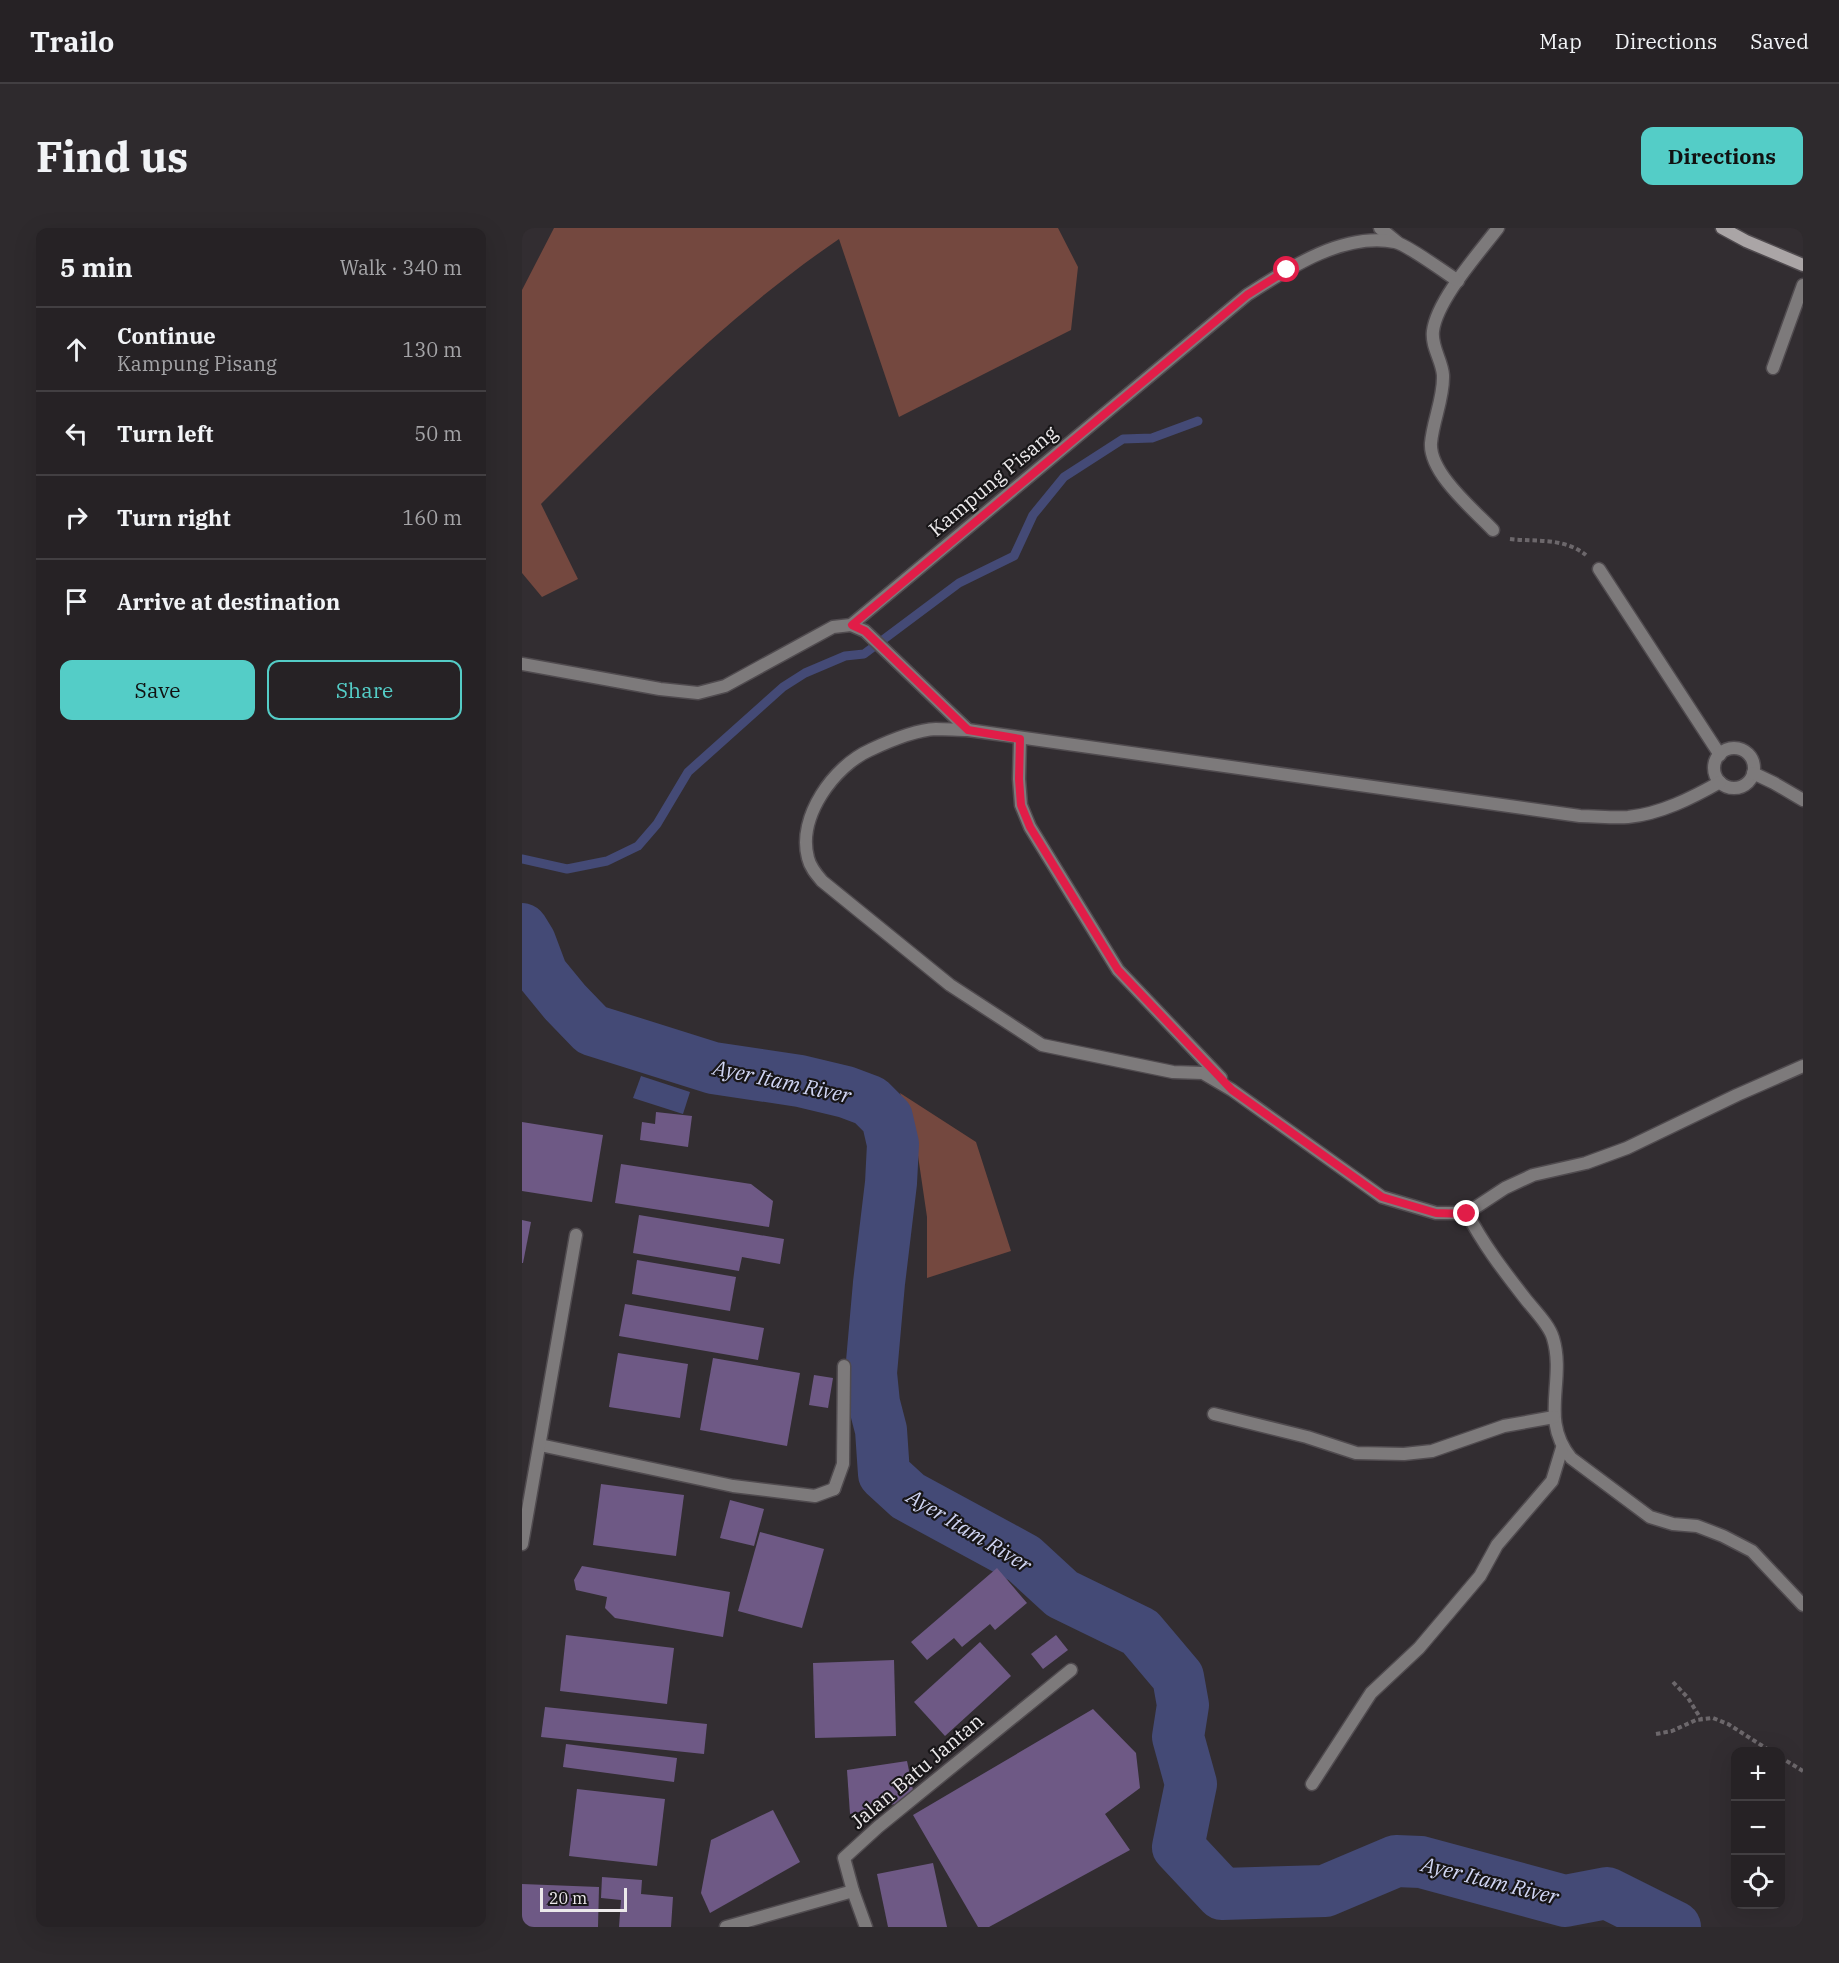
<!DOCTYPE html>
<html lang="en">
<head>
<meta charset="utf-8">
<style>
	body { margin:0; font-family:"IBM Plex Serif",serif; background:#2e2a2d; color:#f1f3f6 }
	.controls { position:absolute; right:18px; bottom:18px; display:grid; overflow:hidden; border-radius:12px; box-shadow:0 6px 24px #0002 }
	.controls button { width:54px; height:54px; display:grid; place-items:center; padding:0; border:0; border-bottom:2px solid #423f42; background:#262225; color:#f1f3f6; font:30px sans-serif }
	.scale { position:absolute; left:18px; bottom:15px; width:87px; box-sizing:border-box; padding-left:6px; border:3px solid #ece9eb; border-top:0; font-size:16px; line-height:21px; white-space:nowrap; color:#ece9eb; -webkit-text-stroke:4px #181618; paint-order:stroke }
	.stop { position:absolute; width:18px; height:18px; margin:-14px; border:4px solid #e11d48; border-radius:50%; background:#fff }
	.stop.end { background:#e11d48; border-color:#fff; box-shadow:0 2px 6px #0008 }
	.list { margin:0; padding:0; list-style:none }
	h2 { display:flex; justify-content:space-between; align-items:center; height:78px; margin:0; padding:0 24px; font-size:26px }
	h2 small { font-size:20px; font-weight:400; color:#a4a4a7 }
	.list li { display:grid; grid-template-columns:39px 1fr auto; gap:18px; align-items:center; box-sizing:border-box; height:84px; padding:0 24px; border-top:2px solid #423f42 }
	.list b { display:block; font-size:22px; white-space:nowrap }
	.list p { margin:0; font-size:20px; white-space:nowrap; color:#a4a4a7 }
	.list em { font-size:20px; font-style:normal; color:#a4a4a7 }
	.actions { display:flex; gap:12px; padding:18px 24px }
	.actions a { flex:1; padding:14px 0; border:2px solid #54cdc7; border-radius:12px; text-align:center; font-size:21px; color:#54cdc7 }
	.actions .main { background:#54cdc7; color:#111 }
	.icon { flex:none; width:33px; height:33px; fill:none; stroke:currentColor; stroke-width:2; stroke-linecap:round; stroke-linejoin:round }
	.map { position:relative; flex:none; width:1281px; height:1699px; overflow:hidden; border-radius:12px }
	header { display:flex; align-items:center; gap:36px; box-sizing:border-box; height:84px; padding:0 30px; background:#262225; border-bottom:2px solid #423f42 }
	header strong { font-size:28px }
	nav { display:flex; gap:33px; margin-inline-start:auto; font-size:21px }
	.intro { display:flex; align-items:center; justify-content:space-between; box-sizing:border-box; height:144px; padding:0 36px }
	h1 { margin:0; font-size:42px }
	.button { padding:15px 27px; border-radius:12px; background:#54cdc7; color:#111; font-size:21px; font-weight:700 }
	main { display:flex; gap:36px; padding:0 36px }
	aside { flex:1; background:#262225; border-radius:12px; box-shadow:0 6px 24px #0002 }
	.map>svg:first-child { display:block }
</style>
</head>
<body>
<header>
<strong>Trailo</strong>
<nav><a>Map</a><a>Directions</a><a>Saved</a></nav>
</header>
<div class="intro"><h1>Find us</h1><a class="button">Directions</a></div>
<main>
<aside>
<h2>5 min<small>Walk · 340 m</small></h2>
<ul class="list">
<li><svg class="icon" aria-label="ahead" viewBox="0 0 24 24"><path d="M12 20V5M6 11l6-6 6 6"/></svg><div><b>Continue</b><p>Kampung Pisang</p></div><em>130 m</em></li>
<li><svg class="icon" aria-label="left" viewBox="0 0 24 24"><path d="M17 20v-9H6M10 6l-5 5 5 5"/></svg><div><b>Turn left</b></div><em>50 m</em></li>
<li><svg class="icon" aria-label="right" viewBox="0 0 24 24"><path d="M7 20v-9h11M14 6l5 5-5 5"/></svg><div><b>Turn right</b></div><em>160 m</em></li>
<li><svg class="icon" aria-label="arrive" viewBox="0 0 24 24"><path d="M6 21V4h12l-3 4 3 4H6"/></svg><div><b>Arrive at destination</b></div></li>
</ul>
<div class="actions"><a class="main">Save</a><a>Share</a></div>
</aside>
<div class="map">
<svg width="1281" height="1699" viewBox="0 0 1281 1699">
	<rect width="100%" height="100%" fill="#322d31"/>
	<g fill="#74483f">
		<path d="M32,0h504l20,39 -7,63 -172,87 -60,-178c-110,75 -204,171 -298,265l37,75 -36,18 -20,-24v-283z"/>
		<path d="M378,865l76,49 35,109 -84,27v-61l-11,-75z"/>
	</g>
	<path fill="#444a76" d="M119,848l49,16 -7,22 -50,-16z"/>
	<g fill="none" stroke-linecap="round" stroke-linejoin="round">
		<path stroke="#444a76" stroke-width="9" d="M0,631l45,10 40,-8 31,-15 19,-22 31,-52 95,-85 22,-14 40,-17 19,-2 95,-71 55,-27 19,-41 31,-38 59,-38 29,-1 46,-17"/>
		<path stroke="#444a76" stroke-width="52" d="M0,701l8,13 12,32 23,28 27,28 121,38 87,13 46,11 24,9 17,17 6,26 -2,39 -12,100 -8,90 3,30 7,27 3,44 24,22 116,63 38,35 78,38 38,45 5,28 -5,32 13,47 -13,63 44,47 103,-3 71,-30 25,1 144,39 42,-8 68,34"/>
	</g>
	<g fill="#6e5985">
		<path d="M134,884l36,4 -4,31 -48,-7 2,-18 13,2z"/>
		<path d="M0,894l81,13 -11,67 -70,-11z"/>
		<path d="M99,936l130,20 22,17 -4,26 -154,-24z"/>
		<path d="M117,987l145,24 -4,25 -38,-7 -3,14 -106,-18z"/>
		<path d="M0,992l9,2 -8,41h-1z"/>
		<path d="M115,1032l99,17 -6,34 -98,-17z"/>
		<path d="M103,1076l139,24 -6,32 -139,-24z"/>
		<path d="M96,1125l70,11 -8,54 -71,-11z"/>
		<path d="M191,1130l87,15 -13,73 -87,-16z"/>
		<path d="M292,1147l19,3 -5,30 -19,-3z"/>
		<path d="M79,1256l83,11 -8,61 -83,-11z"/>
		<path d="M208,1272l34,9 -10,37 -34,-8z"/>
		<path d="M238,1304l64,17 -22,79 -64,-17z"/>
		<path d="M60,1338l148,26 -7,45 -108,-19 -10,-10 2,-11 -31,-7 -2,-10z"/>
		<path d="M475,1340l30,35 -32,27 -5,-6 -28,23 -8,-9 -27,22 -16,-18z"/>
		<path d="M44,1407l108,13 -7,56 -107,-13z"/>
		<path d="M534,1407l12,15 -25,19 -12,-15z"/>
		<path d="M458,1414l31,34 -66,60 -31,-34z"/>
		<path d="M372,1432l2,76 -81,2 -2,-75z"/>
		<path d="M23,1479l162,17 -3,30 -163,-17z"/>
		<path d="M571,1481l43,44 4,35 -35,26 25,36 -141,77h-11l-65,-112z"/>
		<path d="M44,1516l111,14 -3,24 -111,-15z"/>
		<path d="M385,1533l6,29 -18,14 -45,10 -3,-44z"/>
		<path d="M55,1561l88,10 -8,67 -88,-10z"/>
		<path d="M251,1582l27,52 -90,51 -9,-20 10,-53z"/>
		<path d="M411,1635l14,64h-59l-11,-53z"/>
		<path d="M80,1649l40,3 -1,14 32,3 -2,30h-52l2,-27 -20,-2z"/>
		<path d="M0,1656l77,3 -1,40h-76z"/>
	</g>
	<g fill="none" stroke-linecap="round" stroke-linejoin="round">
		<g stroke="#504b4f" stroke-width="15">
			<g id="lane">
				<path d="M312,1261l9,-25 1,-98"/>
				<path d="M204,1699l127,-36"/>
			</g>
		</g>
		<g stroke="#504b4f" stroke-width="15">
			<g id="street">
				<path d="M858,0l17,14"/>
				<path d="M1251,140l30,-83"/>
				<path d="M971,302c-19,-20 -64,-57 -62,-87 2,-23 13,-45 12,-68 -1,-15 -12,-28 -10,-44 4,-31 45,-77 65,-103"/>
				<path d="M1077,341l121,186"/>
				<path d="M329,397l14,6 103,99"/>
				<path d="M0,436l138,25 38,4 27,-7 108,-59 18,-2 396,-330c42,-27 96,-63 148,-53 11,2 51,31 63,39"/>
				<path d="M498,511l-1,40 2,26 9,22 88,143 103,108"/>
				<circle cx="1212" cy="540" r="20"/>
				<path d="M1231,545l21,10 29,17"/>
				<path d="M1198,554c-28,16 -60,32 -92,35 -16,1 -32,-1 -48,-1l-612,-86c-10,0 -21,-1 -32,-1 -21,1 -47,12 -66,21 -36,16 -73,67 -62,108 2,9 8,16 14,23l128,104 92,60 131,27 30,1 29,17 150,107 54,16h31l38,-25 28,-13 53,-12 41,-15 110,-53 66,-29"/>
				<path d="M945,985c16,31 36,57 57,84 9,12 25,27 29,41 13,43 -14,81 18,120l79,59 23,7 24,2 26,10 29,15 51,54"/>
				<path d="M692,1186l93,23 49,16 48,1 28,-3 72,-25 50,-9"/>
				<path d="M18,1217l193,41 82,10 19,-7"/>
				<path d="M0,1316l54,-309"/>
				<path d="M790,1556l59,-91 48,-45 61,-72 17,-31 55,-64 10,-33"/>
				<path d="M344,1699l-13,-36 -9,-33 34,-31 193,-157"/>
			</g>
		</g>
		<g stroke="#504b4f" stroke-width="15">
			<path id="secondary" d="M1200,0l24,13 57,24"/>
		</g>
		<g stroke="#6c676b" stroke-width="4" stroke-dasharray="4.5 3" stroke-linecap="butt">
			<path d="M988,311c26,3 53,-2 76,16"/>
			<path d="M1151,1454l15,16 13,21"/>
			<path d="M1134,1506l16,-3 24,-11 17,-2 15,6 44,28"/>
			<path d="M1258,1529l23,14"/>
		</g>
		<use href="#lane" stroke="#7d7a7b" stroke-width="12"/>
		<use href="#street" stroke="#7d7a7b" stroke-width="12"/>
		<use href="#secondary" stroke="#aaa5a6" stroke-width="12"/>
	</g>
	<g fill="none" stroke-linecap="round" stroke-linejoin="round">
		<path stroke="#e11d48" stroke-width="8" d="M765,42l-40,25 -395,330 13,6 103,99 52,9 -1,40 2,26 9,22 88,143 114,120 150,107 54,16 31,1"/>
	</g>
	<g text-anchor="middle" stroke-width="4.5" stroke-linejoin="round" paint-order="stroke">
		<g font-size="20" fill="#ece9eb" stroke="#181618">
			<text transform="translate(471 253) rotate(-40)" y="7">Kampung Pisang</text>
			<text transform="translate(395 1543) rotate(-40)" y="7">Jalan Batu Jantan</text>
		</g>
		<g font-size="21" font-style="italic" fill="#d0d5f3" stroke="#181618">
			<text transform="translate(260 854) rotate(12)" y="7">Ayer Itam River</text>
			<text transform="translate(447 1303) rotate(31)" y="7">Ayer Itam River</text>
			<text transform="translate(968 1653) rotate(14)" y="7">Ayer Itam River</text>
		</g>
	</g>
</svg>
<div class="controls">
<button>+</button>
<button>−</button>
<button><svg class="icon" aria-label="locate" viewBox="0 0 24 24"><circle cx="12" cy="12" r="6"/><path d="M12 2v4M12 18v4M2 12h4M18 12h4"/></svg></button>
</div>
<div class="scale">20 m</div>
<div class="stop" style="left:765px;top:42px"></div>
<div class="stop end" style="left:945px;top:986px"></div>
</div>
</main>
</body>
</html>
